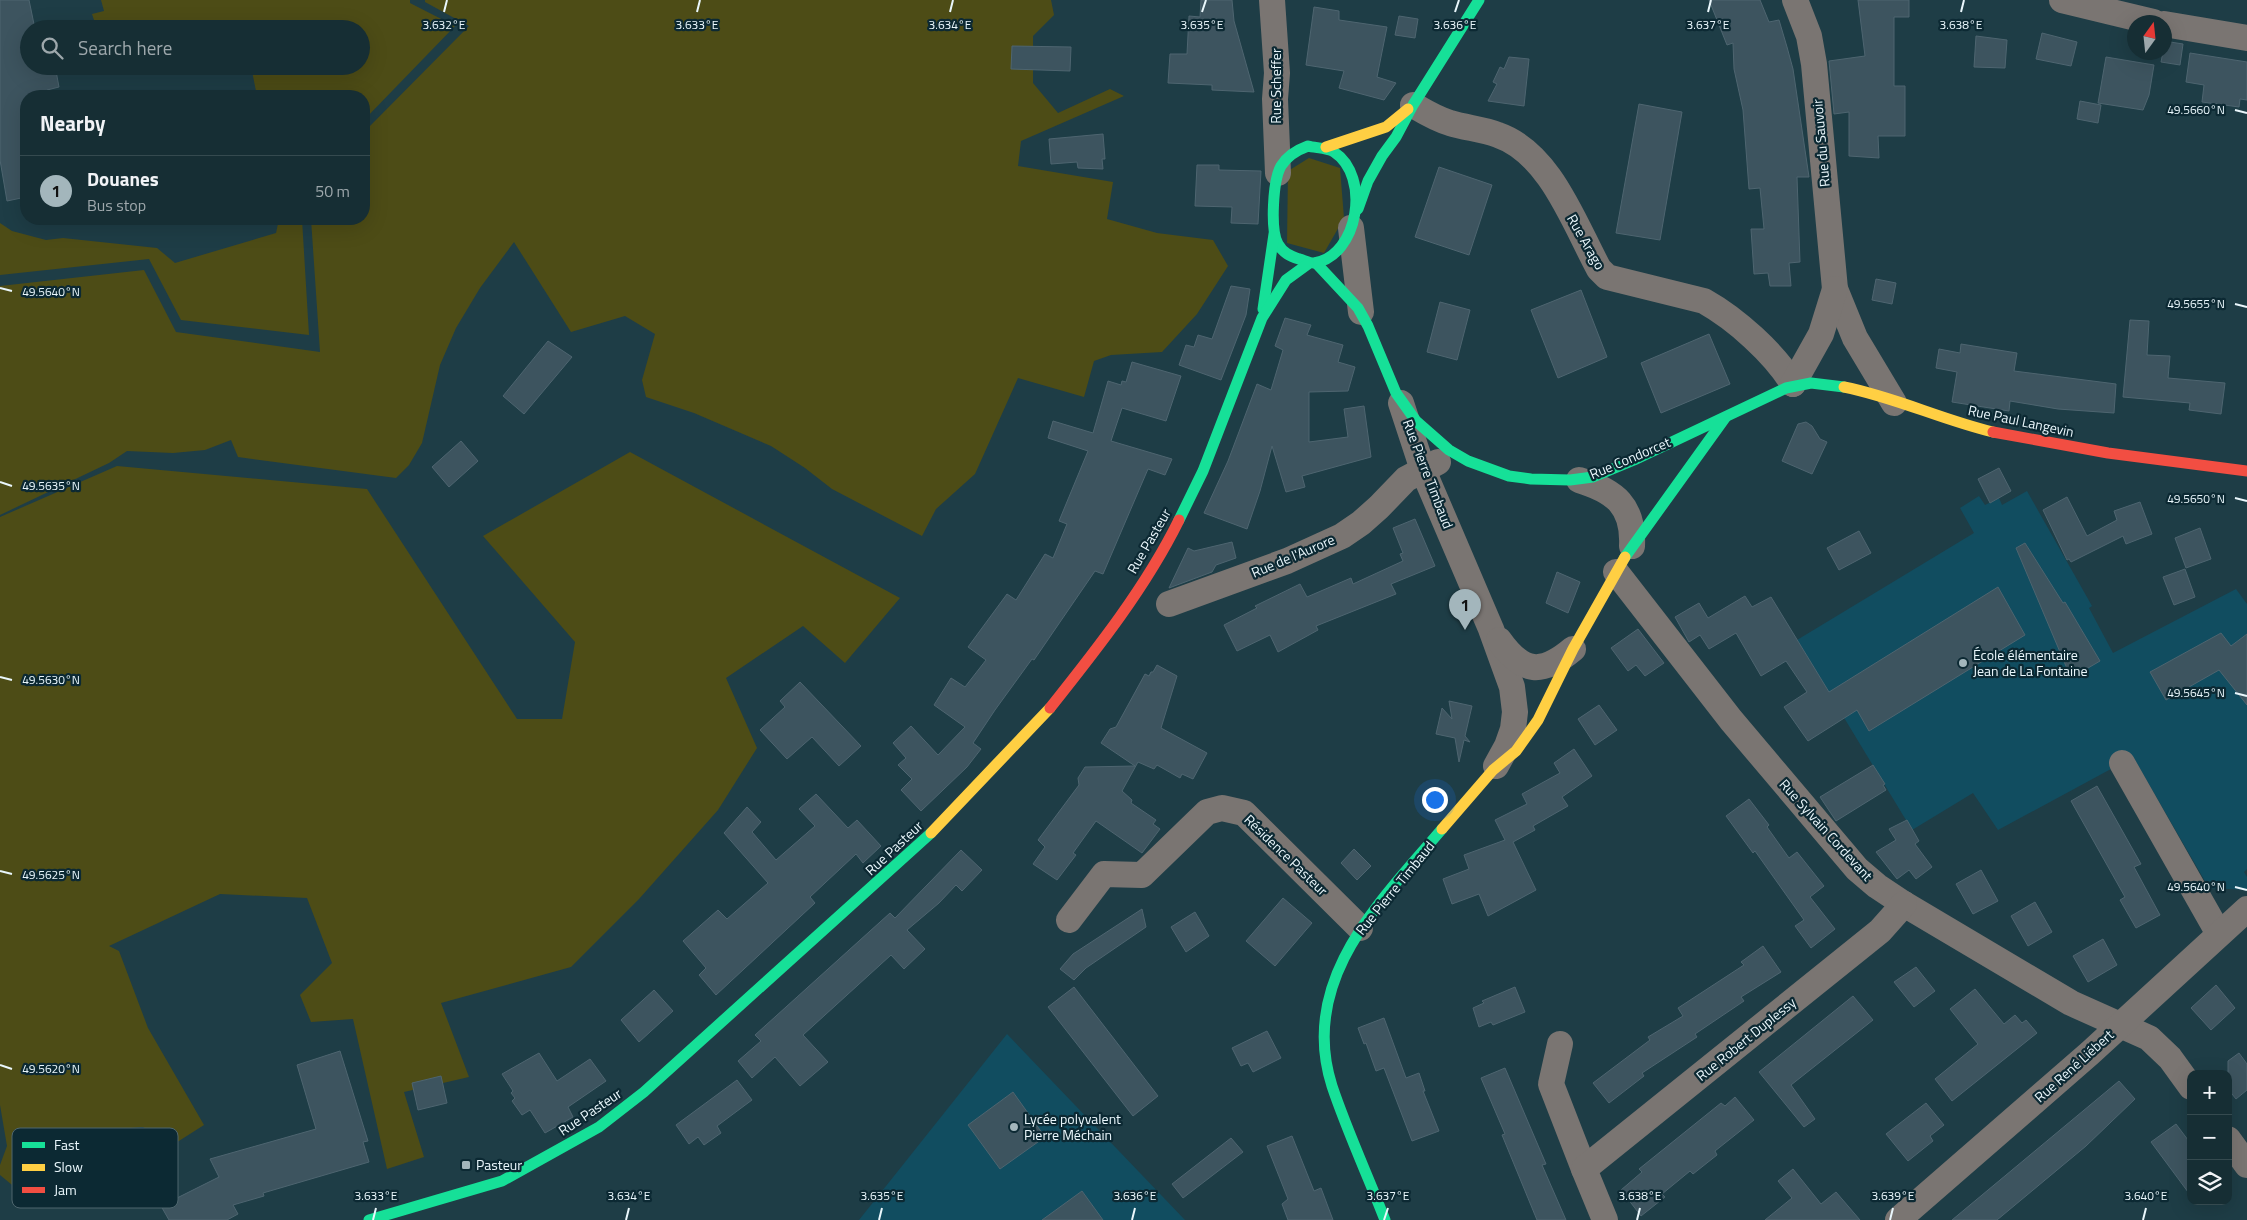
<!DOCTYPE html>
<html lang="en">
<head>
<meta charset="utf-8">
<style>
	body { margin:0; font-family:"Titillium Web",sans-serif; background:#1f363c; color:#f1f3f6 }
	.controls { position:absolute; right:15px; bottom:15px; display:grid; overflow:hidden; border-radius:10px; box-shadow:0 5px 20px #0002 }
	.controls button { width:45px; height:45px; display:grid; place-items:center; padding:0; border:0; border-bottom:1px solid #354a4f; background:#162e34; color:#f1f3f6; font:25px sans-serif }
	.compass { position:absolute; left:2127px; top:15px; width:45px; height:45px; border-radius:50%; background:#162e34; box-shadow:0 5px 20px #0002; rotate:15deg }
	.you { position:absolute; left:1434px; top:799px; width:18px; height:18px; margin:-12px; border:4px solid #fff; border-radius:50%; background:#1a73e8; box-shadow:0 0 0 8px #1a73e833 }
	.badge { display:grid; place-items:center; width:32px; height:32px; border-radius:50%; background:#a3b6bc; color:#111; font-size:16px; font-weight:700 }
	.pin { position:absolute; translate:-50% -41px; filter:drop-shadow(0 1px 2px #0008) }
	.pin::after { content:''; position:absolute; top:26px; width:18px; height:15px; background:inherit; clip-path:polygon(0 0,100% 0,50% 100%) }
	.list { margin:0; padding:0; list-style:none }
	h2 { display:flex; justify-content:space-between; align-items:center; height:65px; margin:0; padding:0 20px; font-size:21px }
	h2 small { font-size:16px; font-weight:400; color:#9ea8ac }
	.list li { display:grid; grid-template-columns:32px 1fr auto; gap:15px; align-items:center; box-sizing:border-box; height:70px; padding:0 20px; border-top:1px solid #354a4f }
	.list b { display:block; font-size:19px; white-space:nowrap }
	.list p { margin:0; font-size:16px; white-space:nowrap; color:#9ea8ac }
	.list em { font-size:16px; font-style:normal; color:#9ea8ac }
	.icon { flex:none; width:28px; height:28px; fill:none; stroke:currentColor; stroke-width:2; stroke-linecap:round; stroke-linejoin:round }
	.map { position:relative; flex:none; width:2247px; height:1220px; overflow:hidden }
	.search { position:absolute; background:#162e34; box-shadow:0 5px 20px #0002; left:20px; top:20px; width:350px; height:55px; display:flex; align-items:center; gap:12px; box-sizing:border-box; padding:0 18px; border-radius:28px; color:#9ea8ac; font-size:19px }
	.panel { position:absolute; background:#162e34; box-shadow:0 5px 20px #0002; left:20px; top:90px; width:350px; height:135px; border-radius:20px }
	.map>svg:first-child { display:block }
</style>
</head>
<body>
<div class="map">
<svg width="2247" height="1220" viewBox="0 0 2247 1220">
	<rect width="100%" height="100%" fill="#1e3d46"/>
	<g fill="#114d60">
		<path d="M2027,491l65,115 -3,2 24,45 123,-64 11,15v265l-3,3 3,5v13l-38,-2 -77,-133 -10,8 -124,67 -25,-37 -61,37 -115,-190 177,-107 -14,-25 19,-12 6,9 14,-7 3,7z"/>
		<path d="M1007,1034l178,186h-326z"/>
	</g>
	<g fill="#4d4c16">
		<path d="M101,0h309v3l45,23 -91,94v-24h-107l-6,-30h110v-37h-117l-1,-5 -28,5h-61l-5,-3 -55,-6 -2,-6 12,-3z"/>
		<path d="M425,0h626l3,15 -21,21v47l25,30 52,-24 14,7 -103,45 -3,25 95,16 -6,37 50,14 56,7 15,26 -31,48 -35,38 -51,3 -17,6 -10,36 -66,-19 -43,96 -39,35 -14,27 -90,-47 -27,-21 -34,-22 -77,-33 -48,-16 -4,-17 13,-46 -30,-18 -54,16 -57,-90 -34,46 -24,40 -16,37 -18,78 -13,22 -13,13 -158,-21 -7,-17 -26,10 -32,3 -46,-2 -18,12 -109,52v-229l144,-16 32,62 144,20 -9,-133h53v-94l3,4 102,-103 -44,-24z"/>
		<path d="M1309,158l31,10 4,50 -20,35 -37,-10 1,-72z"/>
		<path d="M279,219h23l7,116 -128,-15 -32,-61 -149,16v-52l12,8 34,9 17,-2 94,10 18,15 101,-30z"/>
		<path d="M630,452l270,146 -55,65 -42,-37 -77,52 31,70 -39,62 -79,89 -68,68 -130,36 28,74 -65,15 20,65 -37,12 -34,-150 -42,3 -11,-27 32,-32 -25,-65 -87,-4 -111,52 10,5 29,77 56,97 -33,21 -28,-19 -12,1 -24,19 -45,24 -9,23 -19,9 -34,-28v-10l7,-19 -7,-41v-588l117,-51 250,23 150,230h45l13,-77 -92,-106z"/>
	</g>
	<g fill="#3d545f" stroke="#4e6570">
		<path d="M0,0h29l6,29h-6v37h13l2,6 12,-1 3,16 -12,3 2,6h-23v101l-19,4 -7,-41z"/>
		<path d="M1201,0h31l2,21 20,71 -42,-2v-5l-44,-2 2,-29h17l2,-38 11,1z"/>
		<path d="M1709,0h51l9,22 10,-2 8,27 6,22 16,108h-12l3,85 -11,1 2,23h-21l-2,-13 -14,1 -3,-45h13l-4,-41 -11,1 -6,-79 -9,-41 -1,-26 -6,2z"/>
		<path d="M1858,0h51v17h-15v69h11v50h-27l1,22 -30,-2v-44l-15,2 -5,-53 36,-5z"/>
		<path d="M1314,7l25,4v9l48,7 -10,50 19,6 -12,17 -45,-12 5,-17 -38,-6z"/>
		<path d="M1399,16l19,3 -3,19 -20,-3z"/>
		<path d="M2042,33l35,9 -6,24 -35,-7z"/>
		<path d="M1976,36l31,4 -2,28 -31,-1z"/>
		<path d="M2164,41l19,3 -3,21 -19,-3 2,-10h1z"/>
		<path d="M1012,46l59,1 -1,24 -59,-2z"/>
		<path d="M2190,53l57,9v38l-7,-1 -1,8 -37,-5 2,-17 -18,-3z"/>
		<path d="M1509,57l20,2 -5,47 -36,-5 9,-17 -4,-2 7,-15 4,2z"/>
		<path d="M2106,57l48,8 -5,30 -6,15 -45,-7z"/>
		<path d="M2080,101l21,4 -3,18 -21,-4z"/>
		<path d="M1639,104l43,8 -22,128 -44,-7z"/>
		<path d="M1103,134l2,25h-3l1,10 -25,-1 -1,-6 -26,2 -2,-25z"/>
		<path d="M1197,165h22v5l42,1 -3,53 -27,-1 1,-16 -37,-1z"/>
		<path d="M1439,167l53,18 -23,70 -54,-18z"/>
		<path d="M1876,279l20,4 -4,21 -20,-4z"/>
		<path d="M1231,286l19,3 -4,26 -25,65 -42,-15 7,-20 8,2 4,-12 14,4z"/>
		<path d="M1581,290l26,67 -49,21 -27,-68z"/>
		<path d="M1440,302l30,8 -13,50 -30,-8z"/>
		<path d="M1285,318l26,7 -4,10 36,10 -5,17 17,5 -7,24 -39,1v50l39,-5 -4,-28 20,-3 7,51 -69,19 3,11 -19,5 -14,-46 -12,45 -13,38 -43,-16 24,-52 29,-77 14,6 12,-40 -8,-4z"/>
		<path d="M2130,320l19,1 -2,34 23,1 -2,22 57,5 -4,31 -32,-4 1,-7 -67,-6z"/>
		<path d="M1709,334l21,50 -69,29 -20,-50z"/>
		<path d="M548,341l24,16 -48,57 -21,-18z"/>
		<path d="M1961,344l56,9 -3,18 102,13 -2,29 -56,-4 -48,-8 -1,10 -57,-9 5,-30 -21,-4 3,-19 21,4z"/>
		<path d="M1132,362l49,14 -15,45 -44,-13 -11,33 61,18 -7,16 -17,-6 -45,105 -8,-3 -61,89 -2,-1 -37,51 -22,33 8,6 -14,18 -46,44 -20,-21 11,-11 -14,-14 8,-7 -13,-15 18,-17 27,29 27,-28 -31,-22 17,-27 14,9 21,-27 -18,-13 39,-53 9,6 29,-46 8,4 14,-34 -8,-3 29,-70 -40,-13 5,-17 40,12 15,-52 13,4 1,-4 4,1z"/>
		<path d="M1806,422l6,4 8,13 7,3 -15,32 -30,-13 16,-37z"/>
		<path d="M461,441l17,20 -29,26 -17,-20z"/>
		<path d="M1999,468l12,23 -21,12 -12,-24z"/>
		<path d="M2067,497l20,39 30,-16 -3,-9 26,-9 12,32 -26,10 -3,-8 -52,26 -2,-3 -2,1 -24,-50z"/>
		<path d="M1415,519l20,47 -44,18 5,10 -80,32 2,4 -40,22 -8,-17 -33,16 -13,-26 33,-17 -2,-2 45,-22 7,13 44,-19 2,6 50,-23 -3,-7 3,-1 -10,-25z"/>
		<path d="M2200,528l11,31 -25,9 -11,-30z"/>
		<path d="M1859,531l12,22 -32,17 -12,-22z"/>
		<path d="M1232,542l4,16 -20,7 -4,7 -43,16 19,-40 6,3z"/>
		<path d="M2025,543l38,60 2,-1 35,59 -29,17 -55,-130z"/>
		<path d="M2185,569l10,28 -21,8 -11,-28z"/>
		<path d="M1557,572l23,10 -12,31 -22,-10z"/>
		<path d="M1998,587l27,48 -156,96 -12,-21 -49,31 -24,-34 23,-15 -21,-31 -25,15 -25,-43 -27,16 -9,-14 -11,7 -14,-25 24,-14 9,15 37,-22 7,11 19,-10 58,95z"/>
		<path d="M1638,629l26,34 -19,13 -9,-11 -8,6 -17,-23z"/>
		<path d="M2221,633l10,13 16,-12v71l-28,-35 -53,30 -16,-28z"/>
		<path d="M1157,665l20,11 -16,52 46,25 -14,26 -11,-5 -2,4 -23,-13 -3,4 -16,-7 -16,29 10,9 -1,3 25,17 -3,4 7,5 -18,24 -46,-32 -23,32 3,2 -19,25 -24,-16 12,-17 -7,-7 41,-55 -1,-7 7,-11 50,-1 -34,-23 9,-14 6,-2 29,-53 4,2 2,-4h2z"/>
		<path d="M800,682l61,64 -22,20 -27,-29 -25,22 -27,-29 25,-23 -5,-6z"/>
		<path d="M1449,701l23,5 -7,30 5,6 -6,-2 -5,22 -4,-24 -19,-4 6,-26 10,11z"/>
		<path d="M1599,705l18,25 -22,15 -17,-26z"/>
		<path d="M1574,749l18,27 -30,21 6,9 -35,20 2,4 -22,12 23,48 -48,26 -9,-22 -27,10 -9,-25 26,-10 -5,-14 41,-15 -10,-20 32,-16 -5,-10 38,-21 -6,-10z"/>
		<path d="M1873,765l12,19 -2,1 3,5 -50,31 -16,-24z"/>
		<path d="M2097,786l44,78 -7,3 26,48 -24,13 -16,-28 5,-3 -54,-96z"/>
		<path d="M816,794l32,34 9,-8 24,26 -18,17 -7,-9 -46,43 5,6 -99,92 -17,-20 7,-7 -23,-27 35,-31 9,9 41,-36 -44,-50 23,-26 14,15 -9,10 24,28 39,-34 -16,-17z"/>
		<path d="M1749,799l20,26 -2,2 22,31 8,-6 27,34 -14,11 25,32 -24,19 -16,-22 9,-6 -49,-69 -2,2 -27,-37z"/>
		<path d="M1907,820l12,21 -4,3 17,23 -16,12 -7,-9 -12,9 -21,-27 20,-12 -7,-11z"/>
		<path d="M1354,849l17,17 -14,14 -16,-17z"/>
		<path d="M961,850l21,20 -20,21 -6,-6 -17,18 -32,27 18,19 -21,20 -13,-14 -88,80 25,27 -28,24 -25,-29 -23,21 -14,-17 23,-20 -6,-6 135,-122 5,5z"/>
		<path d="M1981,870l17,31 -25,13 -17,-30z"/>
		<path d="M1283,898l29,25 -37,43 -29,-25z"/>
		<path d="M2035,902l17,30 -24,14 -17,-30z"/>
		<path d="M1142,909l4,18 -60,41 -12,12 -14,-11 13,-15z"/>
		<path d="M1195,912l14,24 -23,16 -15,-25z"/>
		<path d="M2103,939l14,26 -29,17 -15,-26z"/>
		<path d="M1763,946l18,26 -40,25 3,4 -49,33 2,3 -55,36 2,3 -35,27 -16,-20 57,-43 -2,-3 35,-21 -5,-8 66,-43 -3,-3z"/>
		<path d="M1916,967l19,24 -21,16 -20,-25z"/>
		<path d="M2216,985l19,23 -24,22 -20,-22z"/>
		<path d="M1074,987l84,109 -25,20 -85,-109z"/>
		<path d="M1515,987l10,25 -32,13 -2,-3 -12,5 -6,-19 11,-5 -2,-2z"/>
		<path d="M1975,989l29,35 11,-9 7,8 4,-3 11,13 -85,68 -17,-22 43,-35 -28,-35z"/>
		<path d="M654,990l19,21 -34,31 -18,-22z"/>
		<path d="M1853,996l20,24 -82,65 24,34 -11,8 -45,-55z"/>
		<path d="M1384,1018l22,60 13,-5 6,18h-2l16,40 -27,10 -28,-73 -8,3 -10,-28 -2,1 -6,-16z"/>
		<path d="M1267,1031l14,27 -28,14 -5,-9 -7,3 -9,-18z"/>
		<path d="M340,1051l28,90 -5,1 6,20 -106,31 1,3 -31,9 5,9 -11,6h-58l-8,-14 58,-29 -9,-18 106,-30 -19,-64z"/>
		<path d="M539,1053l18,28 33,-22 16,22 -38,26 5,10 -28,16 -15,-23 -8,5 -10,-14 3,-3 -4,-5 2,-2 -11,-17z"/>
		<path d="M2239,1053l8,11v26l-11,9 -8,-10v-28z"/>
		<path d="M1505,1068l41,96 -4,1 24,55h-29l-35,-85 3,-1 -24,-56z"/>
		<path d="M441,1076l6,27 -29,7 -6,-27z"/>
		<path d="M737,1080l15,20 -35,26 4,7 -17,12 -6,-8 -9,7 -13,-19z"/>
		<path d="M2119,1081l16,18 -49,47 -89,74h-45z"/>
		<path d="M1013,1092l32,45 -45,32 -32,-44z"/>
		<path d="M1735,1097l19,23 -39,31 2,4 -24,19 -3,-3 -28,23 3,3 -24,19 -20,-26 21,-18 -3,-3 82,-66 4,3z"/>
		<path d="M1926,1103l18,22 -14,11 3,5 -25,20 -22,-27z"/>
		<path d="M2176,1124l15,20v52l-40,-54z"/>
		<path d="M1292,1136l22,55 7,-3 12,32h-45l-6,-16 6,-5 -21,-53z"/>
		<path d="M1231,1138l12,14 -60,46 -11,-14z"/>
		<path d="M1793,1169l28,35 15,-12 24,28h-95l27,-22 -14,-17z"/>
		<path d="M1082,1191l21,29h-61z"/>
	</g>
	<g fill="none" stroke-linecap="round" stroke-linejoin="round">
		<g stroke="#7a7572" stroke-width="26">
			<path d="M1272,0l5,73 -2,26 3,74"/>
			<path d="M1795,0l14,36 5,28 21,225 20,49 39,65"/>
			<path d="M2062,0l91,22"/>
			<path d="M2164,24l83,14"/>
			<path d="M1413,105c12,7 23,14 37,18 16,5 33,6 48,12 52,18 76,88 101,134l8,8 97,24c32,18 70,52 89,83"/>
			<path d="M1351,228l10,84"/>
			<path d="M1793,384l28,-50 14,-45"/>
			<path d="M1401,403l22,67 68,159 21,58 3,25 -2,17 -6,17 -11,20"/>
			<path d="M1579,480c36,11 55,26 53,66"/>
			<path d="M1616,572l115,148 126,149 20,17 27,18 167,99 78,35 21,20 21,29"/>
			<path d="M1169,604l118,-43 55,-25 19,-13 18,-16 27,-28 32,-17"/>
			<path d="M1499,640c24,34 43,35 74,9"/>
			<path d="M2122,763l97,171"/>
			<path d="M1069,920l35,-46 38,1 65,-63 15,-4 22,5 116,115"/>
			<path d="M1560,1044l-9,40 33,85"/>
			<path d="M2228,1139l19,26"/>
			<path d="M1605,1220l-21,-51 296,-238 24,-27"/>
			<path d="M1898,1220l192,-167 157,-144"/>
		</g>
		<g stroke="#16e098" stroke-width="11">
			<path d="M1308,146c7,2 20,2 26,6 37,24 25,104 -20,111 -5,0 -10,-3 -15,-4 -9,-3 -16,-6 -21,-15 -8,-14 -5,-64 3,-78 6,-10 16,-16 27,-20z"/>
			<path d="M1358,209l10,-28 14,-25 14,-19 17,-32 66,-105"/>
			<path d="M1316,263l42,45 10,18 28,67 20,28 33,29 19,11 41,15 22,3 39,1 23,-3 41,-17 152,-72 25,-5 33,4"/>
			<path d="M1263,309l11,-75"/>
			<path d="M1179,520l24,-49 59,-153 24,-38 22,-16"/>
			<path d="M1625,557l100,-139"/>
			<path d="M369,1220l133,-39 97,-54 45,-35 287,-259"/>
			<path d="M1385,1220c-17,-44 -38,-89 -53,-134 -34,-106 48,-184 110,-257"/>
		</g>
		<g stroke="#ffcf43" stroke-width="11">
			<path d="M1326,147l60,-20 22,-18"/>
			<path d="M1844,387c51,10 98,33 149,45"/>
			<path d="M1442,829l51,-59 23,-19 22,-31 35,-71 52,-92"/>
			<path d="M931,833l119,-125"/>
		</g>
		<g stroke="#f24e42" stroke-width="11">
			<path d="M1993,432l115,21 139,18"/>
			<path d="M1050,708c47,-59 96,-121 129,-188"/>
		</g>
	</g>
	<path fill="none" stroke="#eaf7fc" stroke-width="2" d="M444,12l3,-12M697,12l3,-12M950,12l3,-12M1202,12l4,-12M1455,12l4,-12M1708,12l3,-12M1961,12l3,-12M2235,110l12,3M0,288l12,3M2235,304l12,3M0,482l12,4M2235,498l12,3M0,677l12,3M2235,693l12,3M0,871l12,3M2235,887l12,3M0,1065l12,4M373,1220l3,-12M626,1220l3,-12M879,1220l3,-12M1132,1220l3,-12M1384,1220l4,-12M1637,1220l3,-12M1890,1220l3,-12M2143,1220l3,-12"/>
	<g fill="#a3b6bc" stroke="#0c2933" stroke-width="2">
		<circle cx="1963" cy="663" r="5"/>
		<circle cx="1014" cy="1127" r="5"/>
		<rect x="461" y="1160" width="10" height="10" rx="2.5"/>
	</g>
	<g text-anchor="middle" stroke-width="4.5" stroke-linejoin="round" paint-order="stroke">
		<g font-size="14" fill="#eaf7fc" stroke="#0c2933">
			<text transform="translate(1276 86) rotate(-90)" y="5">Rue Scheffer</text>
			<text transform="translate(1821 143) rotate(-95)" y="5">Rue du Sauvoir</text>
			<text transform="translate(1586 242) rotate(60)" y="5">Rue Arago</text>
			<text transform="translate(2021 421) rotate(12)" y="5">Rue Paul Langevin</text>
			<text transform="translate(1630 458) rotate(-23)" y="5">Rue Condorcet</text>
			<text transform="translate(1428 474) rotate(69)" y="5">Rue Pierre Timbaud</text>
			<text transform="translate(1149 541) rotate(-60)" y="5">Rue Pasteur</text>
			<text transform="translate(1293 556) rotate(-23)" y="5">Rue de l'Aurore</text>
			<text transform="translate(1826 830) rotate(48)" y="5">Rue Sylvain Cordevant</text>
			<text transform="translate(894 848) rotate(-43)" y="5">Rue Pasteur</text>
			<text transform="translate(1286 855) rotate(44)" y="5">Résidence Pasteur</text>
			<text transform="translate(1395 888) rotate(-51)" y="5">Rue Pierre Timbaud</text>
			<text transform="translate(1746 1039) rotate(-39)" y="5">Rue Robert Duplessy</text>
			<text transform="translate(2074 1066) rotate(-42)" y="5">Rue René Liébert</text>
			<text transform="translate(590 1112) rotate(-34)" y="5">Rue Pasteur</text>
		</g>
		<g font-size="14" fill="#eaf7fc" stroke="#0c2933" text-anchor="start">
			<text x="1973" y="660">École élémentaire<tspan x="1973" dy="16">Jean de La Fontaine</tspan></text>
			<text x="1024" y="1124">Lycée polyvalent<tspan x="1024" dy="16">Pierre Méchain</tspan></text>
			<text x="476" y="1170">Pasteur</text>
		</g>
	</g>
	<rect x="12" y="1128" width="166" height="80" rx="8" fill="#0c2933" stroke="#4f676f" stroke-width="1"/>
	<rect x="22" y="1142" width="23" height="6" fill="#16e098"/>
	<rect x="22" y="1164" width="23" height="7" fill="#ffcf43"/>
	<rect x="22" y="1187" width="23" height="6" fill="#f24e42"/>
	<g font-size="14" fill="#eaf7fc">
		<text x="54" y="1150">Fast</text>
		<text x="54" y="1172">Slow</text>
		<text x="54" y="1195">Jam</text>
	</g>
	<g font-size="12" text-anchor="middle" fill="#eaf7fc" stroke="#0c2933" stroke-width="4.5" stroke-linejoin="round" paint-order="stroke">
		<text x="444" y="29">3.632°E</text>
		<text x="697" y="29">3.633°E</text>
		<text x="950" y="29">3.634°E</text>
		<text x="1202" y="29">3.635°E</text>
		<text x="1455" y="29">3.636°E</text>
		<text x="1708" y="29">3.637°E</text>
		<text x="1961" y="29">3.638°E</text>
		<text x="2196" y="114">49.5660°N</text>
		<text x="51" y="296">49.5640°N</text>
		<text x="2196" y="308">49.5655°N</text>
		<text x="51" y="490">49.5635°N</text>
		<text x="2196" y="503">49.5650°N</text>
		<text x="51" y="684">49.5630°N</text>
		<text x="2196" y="697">49.5645°N</text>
		<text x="51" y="879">49.5625°N</text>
		<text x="2196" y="891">49.5640°N</text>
		<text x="51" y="1073">49.5620°N</text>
		<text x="376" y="1200">3.633°E</text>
		<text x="629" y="1200">3.634°E</text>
		<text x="882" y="1200">3.635°E</text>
		<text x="1135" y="1200">3.636°E</text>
		<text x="1388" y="1200">3.637°E</text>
		<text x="1640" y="1200">3.638°E</text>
		<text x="1893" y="1200">3.639°E</text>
		<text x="2146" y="1200">3.640°E</text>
	</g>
</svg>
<div class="controls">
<button>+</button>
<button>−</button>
<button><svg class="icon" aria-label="layers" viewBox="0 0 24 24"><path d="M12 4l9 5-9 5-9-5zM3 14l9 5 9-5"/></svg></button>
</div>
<svg class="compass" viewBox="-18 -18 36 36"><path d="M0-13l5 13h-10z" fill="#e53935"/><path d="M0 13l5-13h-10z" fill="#9ea8ac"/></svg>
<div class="you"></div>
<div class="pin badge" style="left:1465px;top:630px">1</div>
<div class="search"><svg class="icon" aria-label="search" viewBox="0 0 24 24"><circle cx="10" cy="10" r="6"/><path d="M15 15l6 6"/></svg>Search here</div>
<section class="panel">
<h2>Nearby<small></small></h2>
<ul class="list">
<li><span class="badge">1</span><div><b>Douanes</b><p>Bus stop</p></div><em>50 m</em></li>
</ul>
</section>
</div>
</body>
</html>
